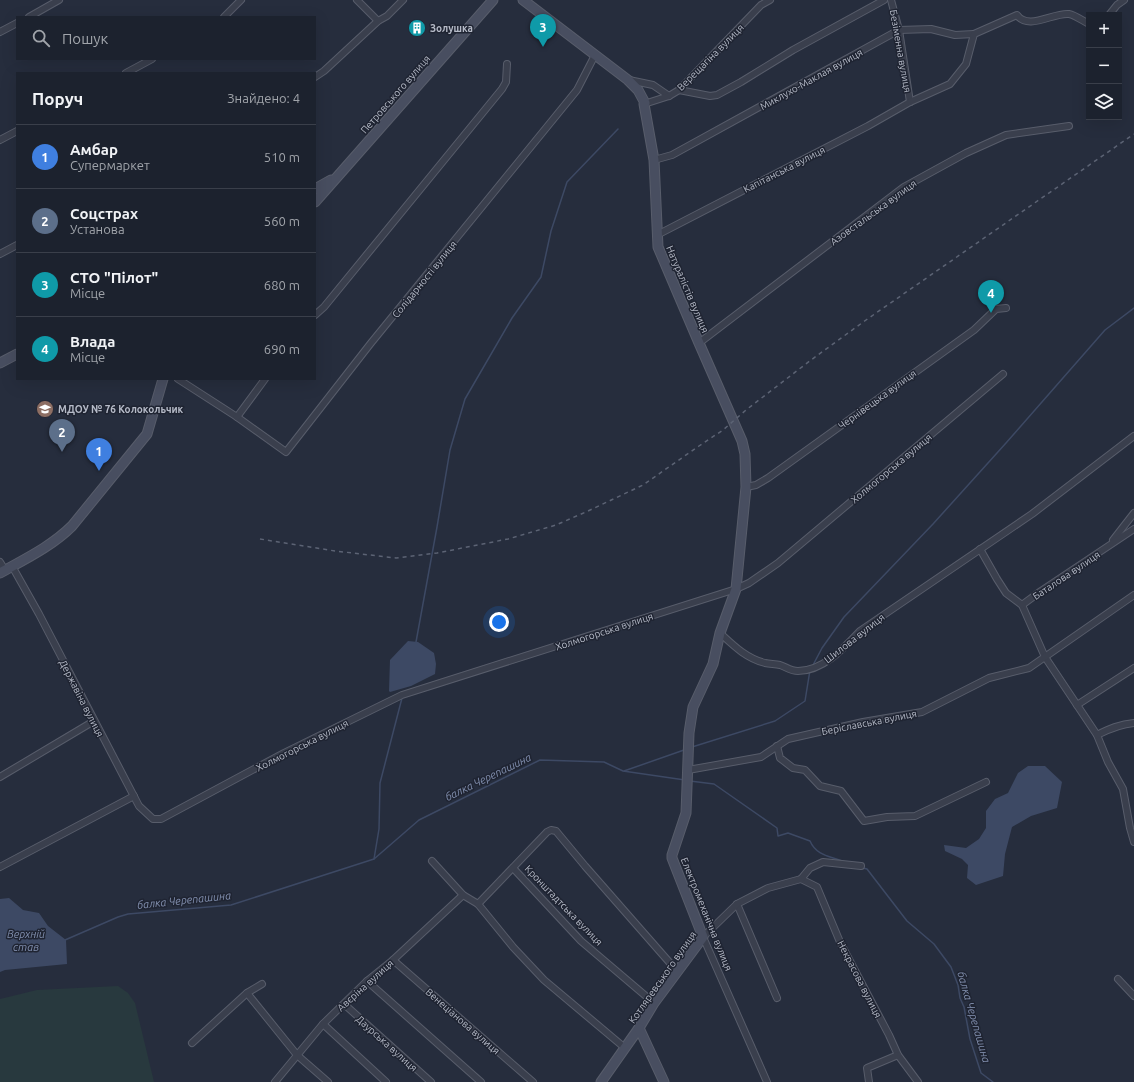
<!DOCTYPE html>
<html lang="uk">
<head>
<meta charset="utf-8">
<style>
	body { margin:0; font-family:Ubuntu,sans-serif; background:#252a36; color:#f1f3f6 }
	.controls { position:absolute; right:12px; top:12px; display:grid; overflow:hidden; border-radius:0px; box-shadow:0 4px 16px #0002 }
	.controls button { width:36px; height:36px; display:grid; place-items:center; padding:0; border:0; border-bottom:1px solid #3a3f4a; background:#1c222e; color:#f1f3f6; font:20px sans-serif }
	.you { position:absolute; left:499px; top:622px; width:14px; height:14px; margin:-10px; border:3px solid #fff; border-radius:50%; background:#1a73e8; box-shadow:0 0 0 6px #1a73e833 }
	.badge { display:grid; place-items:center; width:26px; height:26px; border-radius:50%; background:#93aaf0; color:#fff; font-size:13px; font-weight:700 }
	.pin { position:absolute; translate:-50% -33px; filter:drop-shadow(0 1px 2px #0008) }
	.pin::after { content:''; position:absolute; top:21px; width:14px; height:12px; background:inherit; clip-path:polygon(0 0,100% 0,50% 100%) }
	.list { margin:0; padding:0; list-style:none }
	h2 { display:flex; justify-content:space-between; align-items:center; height:52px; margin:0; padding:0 16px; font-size:17px }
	h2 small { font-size:13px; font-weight:400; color:#a0a4aa }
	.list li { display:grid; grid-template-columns:26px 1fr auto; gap:12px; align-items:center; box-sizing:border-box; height:64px; padding:0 16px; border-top:1px solid #3a3f4a }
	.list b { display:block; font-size:15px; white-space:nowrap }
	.list p { margin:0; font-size:13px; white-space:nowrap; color:#a0a4aa }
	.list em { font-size:13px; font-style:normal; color:#a0a4aa }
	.icon { flex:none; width:22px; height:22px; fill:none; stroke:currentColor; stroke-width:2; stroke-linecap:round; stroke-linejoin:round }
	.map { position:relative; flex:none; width:1134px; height:1082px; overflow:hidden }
	.search { position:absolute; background:#1c222e; box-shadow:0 4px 16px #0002; left:16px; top:16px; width:300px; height:44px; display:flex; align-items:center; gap:10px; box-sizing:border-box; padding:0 14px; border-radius:0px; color:#a0a4aa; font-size:15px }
	.panel { position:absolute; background:#1c222e; box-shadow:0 4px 16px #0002; left:16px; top:72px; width:300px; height:308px; border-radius:0px }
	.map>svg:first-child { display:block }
</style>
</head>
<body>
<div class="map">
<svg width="1134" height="1082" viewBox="0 0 1134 1082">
	<rect width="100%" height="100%" fill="#262d3d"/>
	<path fill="#28393e" d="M118,986l10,7 7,10 19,79h-154v-83l37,-9z"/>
	<g fill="#3d4964">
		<path d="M408,641l10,1 16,11 2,11 -1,10 -24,12 -21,6 -1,-1 1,-31z"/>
		<path d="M1028,766h17l17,16 -5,26 -26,8 -19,11 -7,27 -2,22 -27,9 -9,-7 1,-13 -6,-6 -17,-8 -1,-6 22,3 13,-9 7,-11v-17l9,-12 13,-6 10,-20z"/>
		<path d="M9,898l14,12 16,3 9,13 18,14 1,24 -62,6 -5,2v-73z"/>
	</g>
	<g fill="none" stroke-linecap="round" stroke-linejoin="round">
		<g stroke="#3d4964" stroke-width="1.5">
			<path d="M416,642l21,-115 13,-77 15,-51 47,-81 29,-41 10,-46 16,-49 51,-53"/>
			<path d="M812,667l10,-19 22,-31 89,-93 73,-81 99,-113 29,-22"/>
			<path d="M692,747l83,-26 30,-20 5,-31"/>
			<path d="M624,771l60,-21"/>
			<path d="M690,781l24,3 63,44 1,8 10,-3 22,8c6,14 19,15 32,20"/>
			<path d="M374,859l5,-30 1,-46 22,-85"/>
			<path d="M863,868l4,1 40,52 27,23 17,23 7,18 2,13 4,9 6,32 11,34 12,9"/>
			<path d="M65,940l53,-23 10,-3 103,-9 143,-46 45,-39 121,-60 64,2 19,9 62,9"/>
		</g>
		<g stroke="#585d6b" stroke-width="8">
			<g id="street">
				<path d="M357,0l21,21"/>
				<path d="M891,0l8,30 11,72"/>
				<path d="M1109,15l8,-10 7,-5"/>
				<path d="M29,17l30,-17"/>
				<path d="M224,17l17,-17"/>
				<path d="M0,32l17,-9"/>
				<path d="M126,73l26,-14"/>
				<path d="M315,77l9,-6 54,-50 9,-5 16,-16"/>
				<path d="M629,80l24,5 16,11"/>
				<path d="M679,90l31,6 7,-1 24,-13 52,-32 91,-50"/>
				<path d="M644,104l25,-8 10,-6 82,-85 9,-5"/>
				<path d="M0,140l17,-9"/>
				<path d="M654,160l18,-5 227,-125 32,-1 24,6 19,-1"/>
				<path d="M657,235l211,-109 42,-24 40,-18 16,-20 8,-30 43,-19c11,16 37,-3 52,-1 6,1 14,7 20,10"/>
				<path d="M0,254l17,-9"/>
				<path d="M315,315l9,-8 178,-218 4,-7 1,-18"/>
				<path d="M699,343l205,-156 62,-34 40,-18 63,-9"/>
				<path d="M178,379l59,38 49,35 85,-109 206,-253 18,-35"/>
				<path d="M237,417l28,-38"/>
				<path d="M746,487l10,-2 12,-7 206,-148 22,-21 10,-1"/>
				<path d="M1113,540l21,-27"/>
				<path d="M980,549l17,30 9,14 16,12 23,52 52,78 11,27 15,27 7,39 4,14"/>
				<path d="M0,562l5,8"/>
				<path d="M12,566l27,48 100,192 14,13h8l123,-66 118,-58 334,-106 13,-6 29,-20 225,-189"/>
				<path d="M1022,605l19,-14 93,-62"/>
				<path d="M720,633c14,13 26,25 45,30 5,1 10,1 15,2 6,2 11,6 18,6 25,0 46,-23 62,-40l172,-117 102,-78"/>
				<path d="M1077,705l57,-37"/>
				<path d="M1097,735c12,-6 23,-11 37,-12"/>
				<path d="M777,746l3,12 13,10 12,2 15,16 21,5 23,30 23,-4 28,-1 71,-34"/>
				<path d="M688,770l73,-13 27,-18 75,-17 59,-10 67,-34 40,-10 105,-73"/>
				<path d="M0,777l94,-56"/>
				<path d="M432,861l31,34 15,9 35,43 31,33 81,68"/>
				<path d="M0,867l134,-71"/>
				<path d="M513,868l68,73 73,62"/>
				<path d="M801,879l16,8 23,55 49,93 9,20 20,27"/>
				<path d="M478,904l69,-72 4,-2 5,1 29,35 92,105"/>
				<path d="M737,904l40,94"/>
				<path d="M393,960l140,122"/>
				<path d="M1118,979l16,17"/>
				<path d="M367,981l114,101"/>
				<path d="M247,993l50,62 31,27"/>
				<path d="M344,1004l87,78"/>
				<path d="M323,1024l63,58"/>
				<path d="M192,1043l55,-50 15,-9"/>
				<path d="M275,1082l48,-58 44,-43 26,-21 70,-65"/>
				<path d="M767,1082l-64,-145 34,-33 31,-16 33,-9 9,-11 13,-6 38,4"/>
				<path d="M869,1082l-2,-14 31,-13"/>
			</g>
		</g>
		<g stroke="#585d6b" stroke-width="11">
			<g id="secondary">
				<path d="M523,0l105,80 10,10 7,13 -1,1 10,56 4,87 41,96 43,98 3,13 1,33 -10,102 -16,44 -7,31 -20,43 -4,26 -3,80 -14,42v3l31,79 -49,66 -15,25 -38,54"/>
				<path d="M315,189l16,-9"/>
				<path d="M315,202l178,-202"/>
				<path d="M0,363l17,-9"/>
				<path d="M0,573c25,-14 52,-27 72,-47l75,-92 16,-55"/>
				<path d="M639,1028l25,54"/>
			</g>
		</g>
		<use href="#street" stroke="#3a3f4d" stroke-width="6"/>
		<use href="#secondary" stroke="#484e60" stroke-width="9"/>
		<path stroke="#5c6374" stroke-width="1.5" stroke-dasharray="4 4" stroke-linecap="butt" d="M260,539l75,12 61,7 41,-5 71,-14 48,-14 32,-14 55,-26 56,-39 24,-16 23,-20 65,-50 55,-40 268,-186"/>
	</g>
	<defs>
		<g id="building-disc" transform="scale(0.9)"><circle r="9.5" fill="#0f9aa8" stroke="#1f2432"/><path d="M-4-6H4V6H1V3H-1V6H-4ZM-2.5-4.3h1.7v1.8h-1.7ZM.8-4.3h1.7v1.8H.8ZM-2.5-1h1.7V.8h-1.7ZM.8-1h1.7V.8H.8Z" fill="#fff"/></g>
		<g id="school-disc" transform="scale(0.9)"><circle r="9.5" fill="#8d6e63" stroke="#1f2432"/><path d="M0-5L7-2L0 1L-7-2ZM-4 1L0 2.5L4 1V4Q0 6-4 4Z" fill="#fff"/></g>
	</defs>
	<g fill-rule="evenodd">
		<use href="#building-disc" x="417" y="28"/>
		<use href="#school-disc" x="45" y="409"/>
	</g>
	<g text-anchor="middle" stroke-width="3" stroke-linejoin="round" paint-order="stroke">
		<g font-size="10" font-weight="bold" fill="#b6bbc8" stroke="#1f2432" text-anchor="start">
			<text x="430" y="32">Золушка</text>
			<text x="58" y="413">МДОУ № 76 Колокольчик</text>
		</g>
		<g font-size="10" fill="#b6bbc8" stroke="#1f2432">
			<text transform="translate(901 51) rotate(80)" y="4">Безіменна вулиця</text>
			<text transform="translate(710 57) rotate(-45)" y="4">Верещагіна вулиця</text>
			<text transform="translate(811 79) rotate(-29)" y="4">Миклухо-Маклая вулиця</text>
			<text transform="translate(395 94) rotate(-49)" y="4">Петровського вулиця</text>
			<text transform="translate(784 169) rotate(-27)" y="4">Капітанська вулиця</text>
			<text transform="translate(873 212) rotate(-36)" y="4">Азовстальська вулиця</text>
			<text transform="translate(424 279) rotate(-51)" y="4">Солідарності вулиця</text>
			<text transform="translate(688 289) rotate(67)" y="4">Натуралістів вулиця</text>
			<text transform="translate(877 399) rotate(-36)" y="4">Чернівецька вулиця</text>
			<text transform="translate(891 468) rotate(-40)" y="4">Холмогорська вулиця</text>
			<text transform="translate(1066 575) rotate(-34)" y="4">Баталова вулиця</text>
			<text transform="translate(604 631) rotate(-18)" y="4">Холмогорська вулиця</text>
			<text transform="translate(854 638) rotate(-38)" y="4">Шилова вулиця</text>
			<text transform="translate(82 698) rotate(63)" y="4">Державіна вулиця</text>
			<text transform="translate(869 722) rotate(-11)" y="4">Беріславська вулиця</text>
			<text transform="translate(302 745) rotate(-27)" y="4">Холмогорська вулиця</text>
			<text transform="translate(564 905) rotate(46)" y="4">Кронштадтська вулиця</text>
			<text transform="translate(707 914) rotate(68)" y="4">Електромеханічна вулиця</text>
			<text transform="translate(662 977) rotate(-55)" y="4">Котляревського вулиця</text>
			<text transform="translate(860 979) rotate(63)" y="4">Некрасова вулиця</text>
			<text transform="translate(365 985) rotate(-42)" y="4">Авєріна вулиця</text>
			<text transform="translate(463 1021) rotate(41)" y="4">Венеціанова вулиця</text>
			<text transform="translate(387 1043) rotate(42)" y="4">Даурська вулиця</text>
		</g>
		<g font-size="11" font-style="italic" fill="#808ead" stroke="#1f2432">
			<text transform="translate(488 777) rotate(-26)" y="4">балка Черепашина</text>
			<text transform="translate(184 900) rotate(-6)" y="4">балка Черепашина</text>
			<text x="26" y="938">Верхній<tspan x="26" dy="13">став</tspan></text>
			<text transform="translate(974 1017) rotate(74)" y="4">балка Черепашина</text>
		</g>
	</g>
</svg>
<div class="controls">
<button>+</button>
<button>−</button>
<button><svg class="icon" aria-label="layers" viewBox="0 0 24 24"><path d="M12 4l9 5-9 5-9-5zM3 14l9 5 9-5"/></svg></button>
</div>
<div class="you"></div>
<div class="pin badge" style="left:99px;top:471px;background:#3f7fe0">1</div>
<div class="pin badge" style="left:62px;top:452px;background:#5c6f8a">2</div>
<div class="pin badge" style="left:543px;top:47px;background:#0f9aa8">3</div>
<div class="pin badge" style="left:991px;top:313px;background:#0f9aa8">4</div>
<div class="search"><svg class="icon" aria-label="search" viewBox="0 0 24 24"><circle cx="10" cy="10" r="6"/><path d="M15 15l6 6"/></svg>Пошук</div>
<section class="panel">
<h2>Поруч<small>Знайдено: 4</small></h2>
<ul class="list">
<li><span class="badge" style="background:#3f7fe0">1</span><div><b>Амбар</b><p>Супермаркет</p></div><em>510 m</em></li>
<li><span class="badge" style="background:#5c6f8a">2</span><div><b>Соцстрах</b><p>Установа</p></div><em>560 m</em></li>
<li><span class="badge" style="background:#0f9aa8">3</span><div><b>СТО &quot;Пілот&quot;</b><p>Місце</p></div><em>680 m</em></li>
<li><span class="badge" style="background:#0f9aa8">4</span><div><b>Влада</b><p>Місце</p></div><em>690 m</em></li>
</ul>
</section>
</div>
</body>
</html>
